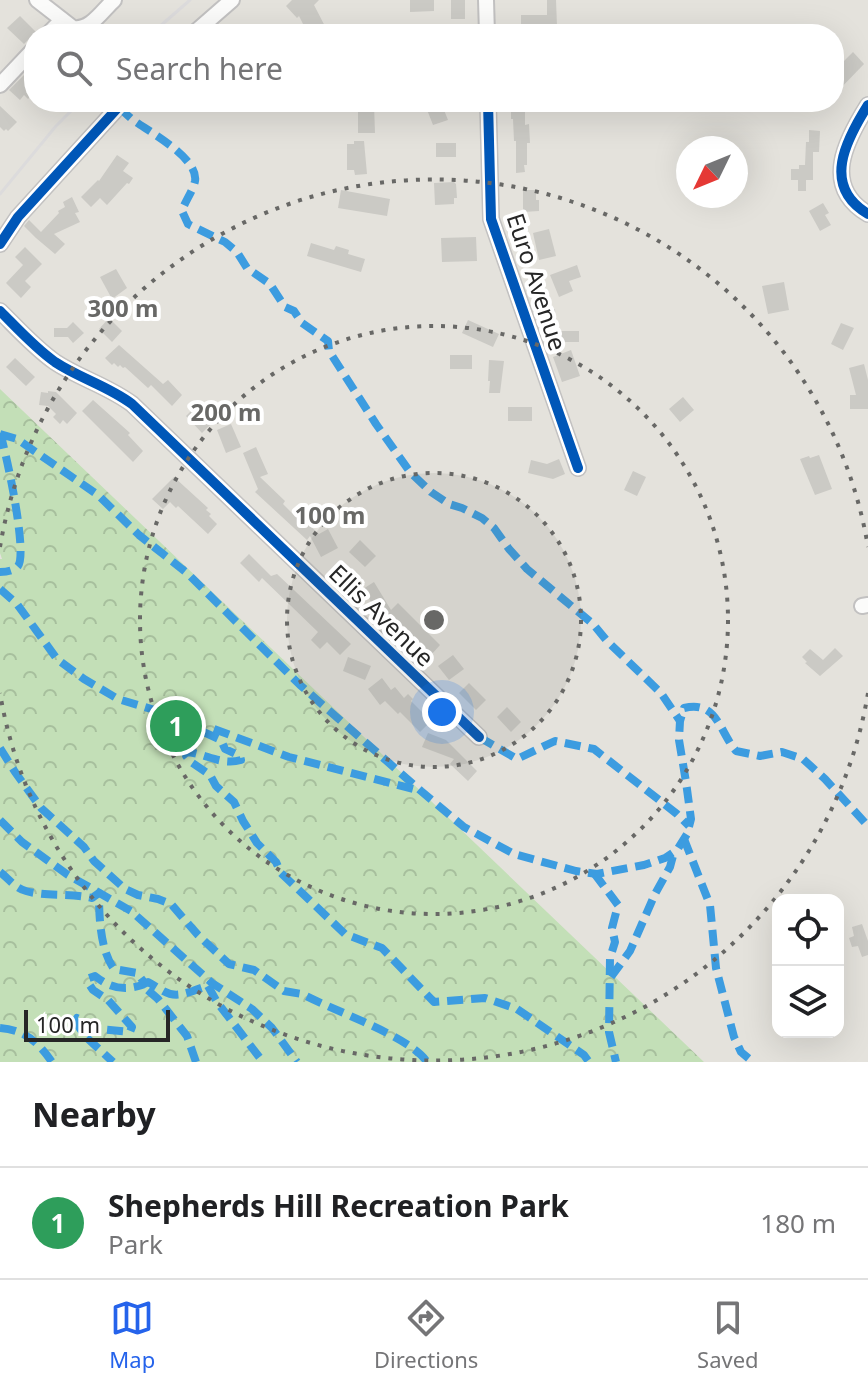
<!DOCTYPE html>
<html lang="en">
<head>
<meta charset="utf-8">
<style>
	body { margin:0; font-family:"Noto Sans",sans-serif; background:#f6f6f6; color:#202124 }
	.controls { position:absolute; right:24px; bottom:24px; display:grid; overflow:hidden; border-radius:16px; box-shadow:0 8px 32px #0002 }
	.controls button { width:72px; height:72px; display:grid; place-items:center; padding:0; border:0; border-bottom:2px solid #e0e0e0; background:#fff; color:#202124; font:40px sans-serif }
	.compass { position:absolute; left:676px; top:136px; width:72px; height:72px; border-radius:50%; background:#fff; box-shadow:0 8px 32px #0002; rotate:227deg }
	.scale { position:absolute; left:24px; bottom:20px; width:146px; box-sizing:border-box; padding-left:8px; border:4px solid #262626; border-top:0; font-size:22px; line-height:28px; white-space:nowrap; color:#262626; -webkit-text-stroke:6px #fff; paint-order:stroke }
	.you { position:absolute; left:442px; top:712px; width:28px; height:28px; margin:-20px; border:6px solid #fff; border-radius:50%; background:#1a73e8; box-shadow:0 0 0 12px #1a73e833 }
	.badge { display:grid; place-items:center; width:52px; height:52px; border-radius:50%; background:#2563eb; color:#fff; font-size:26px; font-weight:700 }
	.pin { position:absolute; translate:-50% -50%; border:4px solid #fff; box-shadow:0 2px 8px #0006 }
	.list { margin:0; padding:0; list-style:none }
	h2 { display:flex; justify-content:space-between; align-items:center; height:104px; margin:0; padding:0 32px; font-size:34px }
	h2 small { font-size:26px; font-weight:400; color:#757577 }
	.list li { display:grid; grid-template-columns:52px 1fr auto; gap:24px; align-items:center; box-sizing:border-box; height:112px; padding:0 32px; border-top:2px solid #e0e0e0 }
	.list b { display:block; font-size:30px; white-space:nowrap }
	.list p { margin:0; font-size:26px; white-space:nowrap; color:#757577 }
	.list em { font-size:26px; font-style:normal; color:#757577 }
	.icon { flex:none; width:44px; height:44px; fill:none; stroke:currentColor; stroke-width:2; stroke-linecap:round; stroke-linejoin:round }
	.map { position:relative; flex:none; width:868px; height:1062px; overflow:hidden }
	.search { position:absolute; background:#fff; box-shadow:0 8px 32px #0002; left:24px; right:24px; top:24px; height:88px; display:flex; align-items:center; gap:20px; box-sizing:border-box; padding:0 28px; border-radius:32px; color:#757577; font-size:30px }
	.sheet { height:216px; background:#fff }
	nav { display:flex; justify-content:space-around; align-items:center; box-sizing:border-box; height:112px; border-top:2px solid #e0e0e0; background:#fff; font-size:22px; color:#757577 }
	nav a { display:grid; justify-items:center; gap:4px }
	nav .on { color:#2563eb }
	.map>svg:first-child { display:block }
</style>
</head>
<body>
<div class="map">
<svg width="868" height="1062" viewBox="0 0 868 1062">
	<defs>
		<pattern id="park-crowns" width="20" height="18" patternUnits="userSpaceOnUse" patternTransform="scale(2)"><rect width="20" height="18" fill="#c3dfb7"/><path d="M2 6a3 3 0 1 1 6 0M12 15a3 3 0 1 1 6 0" fill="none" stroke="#a7bf9d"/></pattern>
	</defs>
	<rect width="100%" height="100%" fill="#e4e2dc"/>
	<path fill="url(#park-crowns)" d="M0,389l704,673h-704v-503h2l-2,-6z"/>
	<g fill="#cbcac5">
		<path d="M292,0h27l-5,5 15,29h-21l-9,-18 -2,2 -11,-12z"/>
		<path d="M410,0h24v11l-24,1z"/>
		<rect x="451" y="0" width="14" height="19"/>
		<path d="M547,0h9l1,26 -36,1v-12h26z"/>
		<path d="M20,16l16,16 -12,12 -17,-16z"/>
		<path d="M853,52l11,12 -30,31v-24z"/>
		<path d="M29,72l5,4v17l-6,6 -4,-4 -4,5 -11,-10 16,-16 1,1z"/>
		<path d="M424,102h39v1l-19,7 4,10 -15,5z"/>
		<path d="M511,102h14v23l4,-1 1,19h-3v22h-3l1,7 -9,1v-32h-2l-1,-22h-2z"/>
		<path d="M358,105h16l1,28h-17z"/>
		<path d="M0,106l17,16 -9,9 -2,-2 -2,2 -4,-4z"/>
		<path d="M809,130l11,1 -1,21h-6v28h-7v11h-8v-11h-7v-11h8v-4h6l1,-23h3z"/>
		<path d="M354,141h10l3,33 -12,1 -1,-5h-7v-26h7z"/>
		<rect x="436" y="143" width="20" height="14"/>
		<path d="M117,155l12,8 -6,8 10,7 -4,6 -2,-1 -20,22 -7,-7 -9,9 -10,-10 17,-17 1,1z"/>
		<path d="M454,182l2,2 1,14h-3v6l-19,1 -1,-22z"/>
		<path d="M341,190l49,9 -3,17 -49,-8z"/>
		<path d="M523,190h13v10h3v11l-16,1z"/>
		<path d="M72,197l7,15 -4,1 5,9 -26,12 11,10 -10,10 -19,-16 -12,-12 5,-6 12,12 18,-19 -1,-2 7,-4 -2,-5z"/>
		<path d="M823,203l6,10 -4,2 6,10 -11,6 -11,-20z"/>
		<path d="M549,229l7,27 -17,4 -6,-27z"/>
		<path d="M476,237l1,24 -35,1 -1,-24z"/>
		<path d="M311,243l23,7 2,-4 13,4 -1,4 17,5 -4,13 -54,-16z"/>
		<path d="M25,247l17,17 -17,17 6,6 -10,11 -15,-15 17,-18 -8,-8z"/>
		<path d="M577,265l4,12 -12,4 4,10 -14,6 -9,-22z"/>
		<path d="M116,269l11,19 -15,11 -12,-22z"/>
		<path d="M784,282l5,28 -21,4 -6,-28z"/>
		<path d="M555,309l1,16 -13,1v-7h-3v-9z"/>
		<path d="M109,318l13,13 -10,11 -13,-13z"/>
		<path d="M468,320l31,14 -6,13 -31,-14z"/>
		<path d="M73,322l11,11 -11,10 -5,-6h-14v-9h13z"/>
		<path d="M841,323l13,5 -11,22 -12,-6z"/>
		<path d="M551,331h28v11h-27z"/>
		<path d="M119,345l44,39 5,-4 14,15 -10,11 -21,-21 -3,3 -23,-21 -2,1 -3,-3 -2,2 -4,-4 -2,2 -7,-7z"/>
		<path d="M571,350l9,26 -18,6 -9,-25z"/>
		<rect x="450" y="355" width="22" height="14"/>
		<path d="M15,358l20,19 -9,9 -20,-19z"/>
		<path d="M489,360l15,1 -4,32h-11l1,-12h-2z"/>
		<path d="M864,364l4,16v29h-18v-14h6l-7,-27z"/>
		<path d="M48,391l8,1 21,21 -10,11 -4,-4 -3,4 -7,-7 3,-3 -8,-8 -9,-1 2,-13 7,1z"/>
		<path d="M683,397l11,13 -14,12 -11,-13z"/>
		<path d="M93,400l37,33 -2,2 15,16 -10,11 -51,-51z"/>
		<rect x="508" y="407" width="24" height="14"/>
		<path d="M194,408l17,16 -9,9 -16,-17z"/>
		<path d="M231,424l10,23 -15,6 -9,-23z"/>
		<path d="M256,447l12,27 -8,3 25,24 -2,3 11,11 5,-6 11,11 -3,3 12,11 9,-5 10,19 -17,9 -11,-21 -3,4 -52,-48 3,-3 -15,-36z"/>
		<path d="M819,455l13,34 -17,6 -15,-36 9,-3 1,2z"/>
		<path d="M559,459l6,15 -12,5 -25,-6 3,-13 16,4z"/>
		<path d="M633,471l13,6 -9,19 -13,-6z"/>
		<path d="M174,477l34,31 -2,2 5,4 -2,2 8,8 -9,10 -30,-28 -2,2 -6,-6 -7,7 -11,-10z"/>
		<path d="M360,540l16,16 -11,11 -16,-15z"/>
		<path d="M249,554l22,22 6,-2 74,70 -11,11 -13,-13 -7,7 -9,-9 7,-8 -56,-54 -3,4 -19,-19z"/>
		<path d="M374,582l17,28 7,-7 42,42 -9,10 -21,-20 -2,2 -25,-25 -6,-9 -4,2 -10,-16z"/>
		<path d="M835,648l8,8 -23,20 -15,-13 2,-1 -5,-5 8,-8 13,11z"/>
		<path d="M453,655l11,14 -15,11 -11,-14z"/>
		<path d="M348,657l23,9 -6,14 -22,-9z"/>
		<path d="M382,678l9,12 4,-3 9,11 4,-4 5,5 -2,2 20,20 -11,11 -20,-20 -2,2 -13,-13 -5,4 -12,-16z"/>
		<path d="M469,683l17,17 -10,10 -17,-17z"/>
		<path d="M507,707l14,15 -10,10 -14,-15z"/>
		<path d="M428,733l18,7 31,31 -9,10 -18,-17 4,-5 -32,-12z"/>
		<path d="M862,924l6,17v14l-6,2 -4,-11 -6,1 -3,-9 5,-2 -2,-9z"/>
	</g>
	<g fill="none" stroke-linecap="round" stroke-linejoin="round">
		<g stroke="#c2c1c1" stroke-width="18">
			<g id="minor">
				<path d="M37,0l36,28c17,3 29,-17 41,-28"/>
				<path d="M486,0l1,34"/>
				<path d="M48,34l14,-14"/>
				<path d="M193,34l39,-34"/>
				<path d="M0,85l34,-36"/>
				<path d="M488,102l3,117 87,249"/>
				<path d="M868,105c-22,35 -47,81 0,109"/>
				<path d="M0,244l18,-27 105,-115"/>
				<path d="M0,311c17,17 35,37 55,51 24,16 53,24 77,42l347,333"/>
				<path d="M862,606l6,-1"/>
			</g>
		</g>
		<use href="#minor" stroke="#fbfbfa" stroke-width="14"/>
		<g stroke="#dcdbdc" stroke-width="3">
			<path d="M151,34l39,-34"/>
			<path d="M0,194l56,-68 24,-24"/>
		</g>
		<g stroke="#3c9ce0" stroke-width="8" stroke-dasharray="16 8" stroke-linecap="butt">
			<path d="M119,107c4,4 9,9 14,13 15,11 66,38 62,61 -2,10 -10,20 -13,30l6,13 37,18 12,10 10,16 23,16 15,23 9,4 8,12 26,18 1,10 47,73 34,48 21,20 18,12 13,4 20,10 12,10 15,21 18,20 66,55 14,17 54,52 19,28"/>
			<path d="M0,433c6,19 28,120 18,133 -4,5 -12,6 -18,6"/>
			<path d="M0,434l17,5 81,56 41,40 48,38 113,112 121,106 43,36 50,27 62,17 21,3 47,-9 21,-7 12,-8 10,-16 4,-15 -5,-37 -7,-42 1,-19 4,-13c33,-8 35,23 52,43l24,5 22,-4 21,7 22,20 43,47"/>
			<path d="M0,589l17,15 40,55 27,20 34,20 50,15"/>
			<path d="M162,712l2,6 29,9 28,13 4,9 15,7 1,4c-20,6 -36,-7 -55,-8v4l5,6 19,13 6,11 18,16 9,19 14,22 19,19 5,11 64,61 37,14 52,54 51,-4 32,11 67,46 5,7"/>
			<path d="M214,729l75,28 128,33"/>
			<path d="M479,737l38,22 38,-18 39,8 83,65 12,12"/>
			<path d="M0,748l15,24 26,36 43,39 10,14 31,28 13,6 20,4 13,5 27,31 31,29 25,6 30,21 18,3c30,16 109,43 125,68"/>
			<path d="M0,820l22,22 46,33 63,36 81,72 40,26 20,19 25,34"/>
			<path d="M684,839l26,66 6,63 18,69 7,15 12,10"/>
			<path d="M0,872c9,7 15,16 26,19 21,6 44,2 66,7l7,-5c0,23 1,57 15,76l23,4 6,8 -1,4c-18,6 -32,3 -47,-9l-6,2v6l4,6 15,10 24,27 -2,5 -32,-3 -21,-11 -1,5 10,14 27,25"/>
			<path d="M594,873l24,32 -6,23 3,14 -5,16 -1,74 7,30"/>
			<path d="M611,977l19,-26 25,-57 15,-27 4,-15"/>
			<path d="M208,986l9,16 46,60"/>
			<path d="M0,1028c25,2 38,14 52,34"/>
			<path d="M196,1062l-9,-26 -29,-37 -16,-14 6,-3c20,11 21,17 45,9 7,-3 13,-4 19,-8"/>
		</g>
		<g stroke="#fff" stroke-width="15">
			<g id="cycleway">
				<path d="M488,102l3,117 87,249"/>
				<path d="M868,105c-22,35 -47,81 0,109"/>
				<path d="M0,244l18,-27 105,-115"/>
				<path d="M0,311c17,17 35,37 55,51 24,16 53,24 77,42l347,333"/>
			</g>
		</g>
		<use href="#cycleway" stroke="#0057b8" stroke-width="10"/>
	</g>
	<circle cx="434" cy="620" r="147" fill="#686866" fill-opacity=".12"/>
	<g fill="none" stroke="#686866" stroke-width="4" stroke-dasharray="4 8">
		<circle cx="434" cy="620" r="147"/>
		<circle cx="434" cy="620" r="294"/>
		<path d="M868 693A440 440 0 0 1 0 693M0 547A440 440 0 0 1 868 547"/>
	</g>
	<g text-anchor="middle" stroke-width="8" stroke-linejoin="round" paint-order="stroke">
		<g font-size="24" fill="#262626" stroke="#fff">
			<text transform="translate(536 282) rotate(72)" y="8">Euro Avenue</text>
			<text transform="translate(381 616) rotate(44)" y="8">Ellis Avenue</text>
		</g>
	</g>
	<circle cx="434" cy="620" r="12" fill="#686866" stroke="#fff" stroke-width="4"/>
	<g font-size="24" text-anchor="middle" font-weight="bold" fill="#686866" stroke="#fff" stroke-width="8" stroke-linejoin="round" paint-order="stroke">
		<text x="123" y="317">300 m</text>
		<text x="226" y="421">200 m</text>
		<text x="330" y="524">100 m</text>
	</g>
</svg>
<div class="controls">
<button><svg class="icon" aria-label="locate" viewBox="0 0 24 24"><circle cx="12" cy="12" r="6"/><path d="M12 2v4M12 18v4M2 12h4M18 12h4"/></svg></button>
<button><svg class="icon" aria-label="layers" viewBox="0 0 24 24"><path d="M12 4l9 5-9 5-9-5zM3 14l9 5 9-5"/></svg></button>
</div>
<svg class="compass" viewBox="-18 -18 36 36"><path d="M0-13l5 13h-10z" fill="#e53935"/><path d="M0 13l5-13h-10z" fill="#757577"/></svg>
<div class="scale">100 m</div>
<div class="you"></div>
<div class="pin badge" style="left:176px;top:726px;background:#2e9e5b">1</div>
<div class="search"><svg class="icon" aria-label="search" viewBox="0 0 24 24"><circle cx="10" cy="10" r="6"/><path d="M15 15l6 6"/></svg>Search here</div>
</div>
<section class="sheet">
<h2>Nearby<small></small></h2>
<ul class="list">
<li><span class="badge" style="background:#2e9e5b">1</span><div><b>Shepherds Hill Recreation Park</b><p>Park</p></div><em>180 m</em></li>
</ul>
</section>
<nav>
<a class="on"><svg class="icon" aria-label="map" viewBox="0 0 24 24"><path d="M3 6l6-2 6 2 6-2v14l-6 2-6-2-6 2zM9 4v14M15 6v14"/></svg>Map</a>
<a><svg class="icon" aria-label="directions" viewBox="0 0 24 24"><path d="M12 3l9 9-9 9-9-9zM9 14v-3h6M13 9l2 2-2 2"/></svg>Directions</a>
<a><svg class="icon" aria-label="saved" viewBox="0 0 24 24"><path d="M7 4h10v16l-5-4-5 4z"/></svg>Saved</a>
</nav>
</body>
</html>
